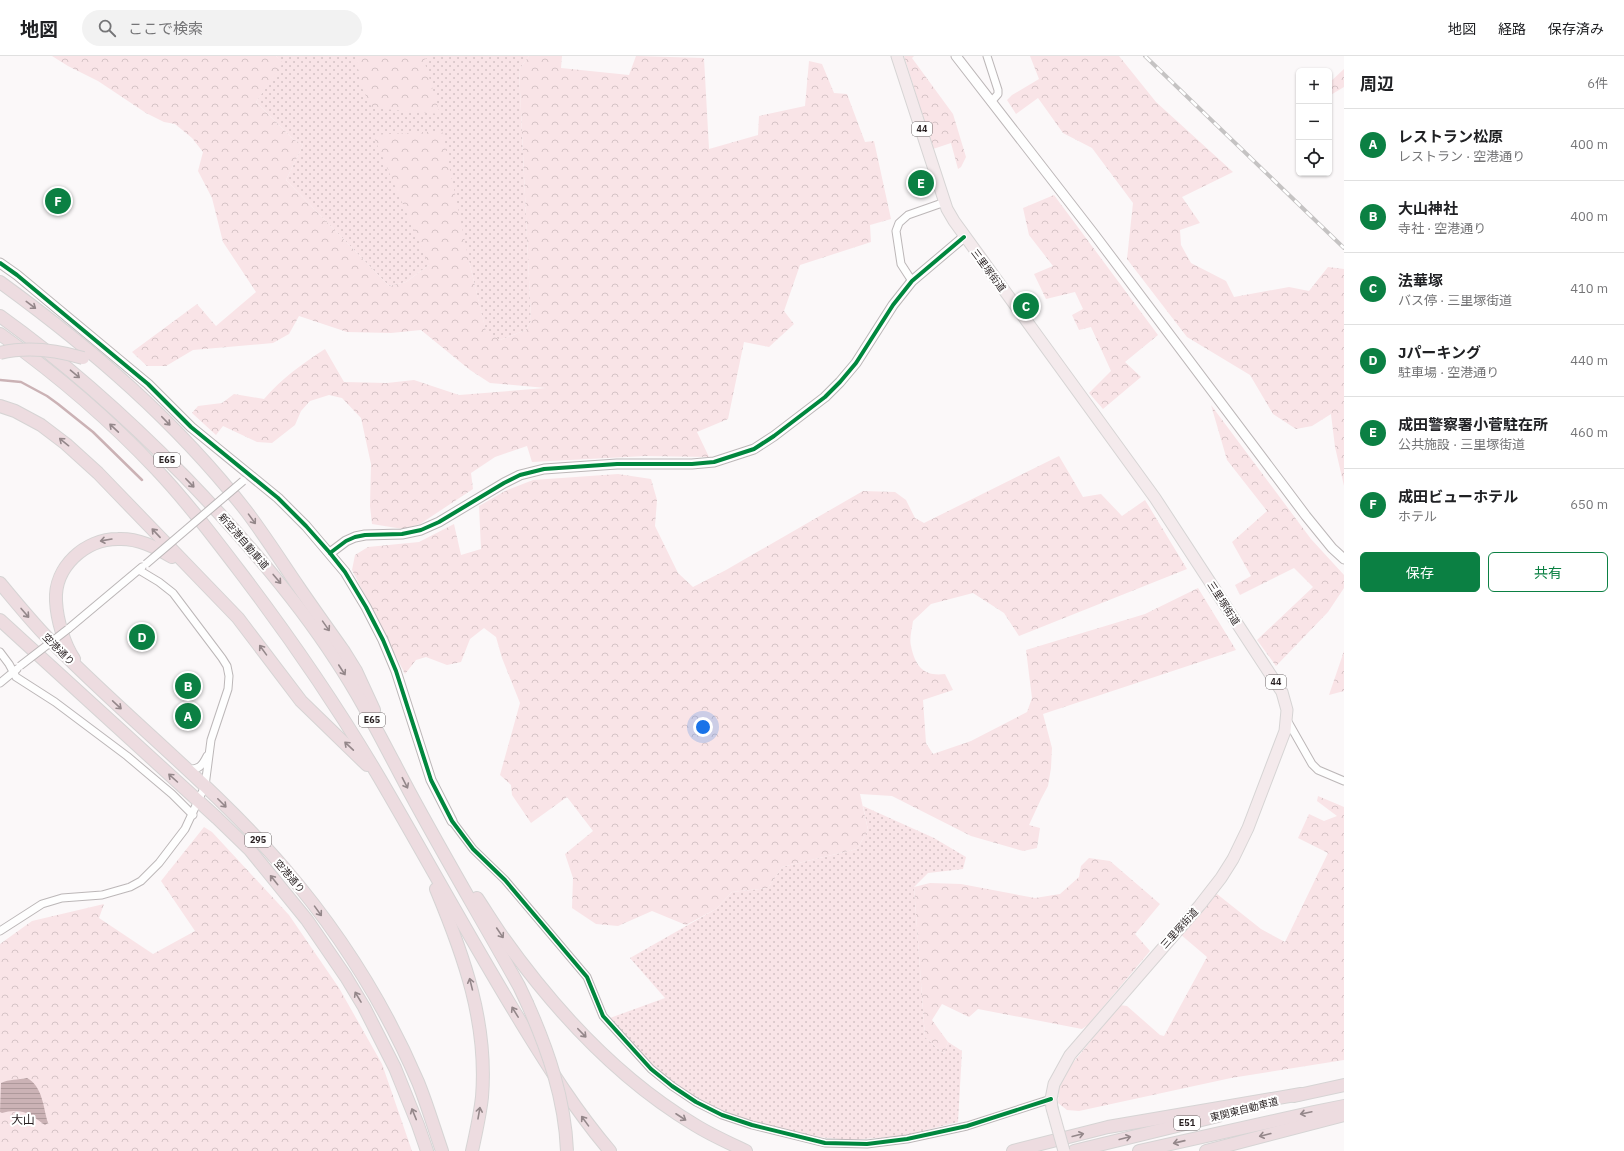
<!DOCTYPE html>
<html lang="ja">
<head>
<meta charset="utf-8">
<style>
	body { margin:0; font-family:"IBM Plex Sans","Noto Sans JP",sans-serif; background:#f2f2f2; color:#202124 }
	.controls { position:absolute; right:12px; top:12px; display:grid; overflow:hidden; border-radius:6px; box-shadow:0 1px 3px #0004 }
	.controls button { width:36px; height:36px; display:grid; place-items:center; padding:0; border:0; border-bottom:1px solid #e0e0e0; background:#fff; color:#202124; font:20px sans-serif }
	.you { position:absolute; left:703px; top:671px; width:14px; height:14px; margin:-10px; border:3px solid #fff; border-radius:50%; background:#1a73e8; box-shadow:0 0 0 6px #1a73e833 }
	.badge { display:grid; place-items:center; width:26px; height:26px; border-radius:50%; background:#0b8043; color:#fff; font-size:13px; font-weight:700 }
	.pin { position:absolute; translate:-50% -50%; border:2px solid #fff; box-shadow:0 1px 4px #0006 }
	.list { margin:0; padding:0; list-style:none }
	h2 { display:flex; justify-content:space-between; align-items:center; height:52px; margin:0; padding:0 16px; font-size:17px }
	h2 small { font-size:13px; font-weight:400; color:#757577 }
	.list li { display:grid; grid-template-columns:26px 1fr auto; gap:12px; align-items:center; box-sizing:border-box; height:72px; padding:0 16px; border-top:1px solid #e0e0e0 }
	.list b { display:block; font-size:15px; white-space:nowrap }
	.list p { margin:0; font-size:13px; white-space:nowrap; color:#757577 }
	.list em { font-size:13px; font-style:normal; color:#757577 }
	.actions { display:flex; gap:8px; padding:12px 16px }
	.actions a { flex:1; padding:9px 0; border:1px solid #0b8043; border-radius:6px; text-align:center; font-size:14px; color:#0b8043 }
	.actions .main { background:#0b8043; color:#fff }
	.icon { flex:none; width:22px; height:22px; fill:none; stroke:currentColor; stroke-width:2; stroke-linecap:round; stroke-linejoin:round }
	.map { position:relative; flex:none; width:1344px; height:1095px; overflow:hidden }
	header { display:flex; align-items:center; gap:24px; box-sizing:border-box; height:56px; padding:0 20px; background:#fff; border-bottom:1px solid #e0e0e0 }
	header strong { font-size:19px }
	nav { display:flex; gap:22px; margin-inline-start:auto; font-size:14px }
	.search { width:280px; height:36px; background:#f2f2f2; display:flex; align-items:center; gap:10px; box-sizing:border-box; padding:0 14px; border-radius:22px; color:#757577; font-size:15px }
	main { display:flex }
	aside { flex:1; background:#fff }
	.map>svg:first-child { display:block }
</style>
</head>
<body>
<header>
<strong>地図</strong>
<div class="search"><svg class="icon" aria-label="search" viewBox="0 0 24 24"><circle cx="10" cy="10" r="6"/><path d="M15 15l6 6"/></svg>ここで検索</div>
<nav><a>地図</a><a>経路</a><a>保存済み</a></nav>
</header>
<main>
<div class="map">
<svg width="1344" height="1095" viewBox="0 0 1344 1095">
	<defs>
		<pattern id="grass-dots" width="8" height="8" patternUnits="userSpaceOnUse"><rect width="8" height="8" fill="#f9e4e7"/><path d="M2 2h.1M6 6h.1" fill="none" stroke="#d5c3c6" stroke-width="1.8" stroke-linecap="round"/></pattern>
		<pattern id="forest-crowns" width="20" height="18" patternUnits="userSpaceOnUse"><rect width="20" height="18" fill="#f9e4e7"/><path d="M2 6a3 3 0 1 1 6 0M12 15a3 3 0 1 1 6 0" fill="none" stroke="#d5c3c6"/></pattern>
		<pattern id="water-rules" width="6" height="5" patternUnits="userSpaceOnUse"><rect width="6" height="5" fill="#cbb2b5"/><path d="M0 2.5h6" fill="none" stroke="#ae999b"/></pattern>
	</defs>
	<rect width="100%" height="100%" fill="#fbf8f9"/>
	<g fill="url(#grass-dots)">
		<path d="M276,0h253l-10,14 12,251 -5,9 -26,10 -14,-8 -17,-71 -40,4 -23,17 -17,4 -103,-106 17,-35 -10,-6 -37,-37 26,-39z"/>
		<path d="M863,750l71,32 32,19 -3,12 -35,4 -14,14 11,150 19,17 4,-12 14,9 -4,71 -56,14 -53,4 -41,-4 -58,-15 -27,-10 -33,-16 -27,-20 -12,-10 -41,-47 55,-20 -35,-40 86,-49 16,-17 36,-4 14,-21 75,-18 11,-19z"/>
	</g>
	<g fill="url(#forest-crowns)">
		<path d="M52,0h224l7,7 -27,39 37,37 10,6 -17,35 103,106 17,-4 23,-17 -56,-130 69,-4 27,130 17,70 14,9 26,-10 5,-9 -12,-251 10,-14h33l-1,12 68,7 7,-19 68,2 5,91 49,-14 1,-19 46,-10 4,-45 13,3 12,29 13,1 18,48 9,-1 17,78 -21,6 1,17 -71,23 -16,46 10,13 -25,23 -25,-5 -16,77 -31,13 12,25 -64,-1 -113,6 -5,-16 -32,11 -24,16 2,16 -53,35 -17,5 -31,-5 -2,-18 1,-42 -10,-46 -19,-20 -13,-3 -19,6 -9,10 -6,14 -23,18 -15,-1 -34,-16 -7,9 -24,-22 6,-7 24,-3 12,-9 30,5c18,-21 38,-35 61,-50l19,33 43,1 27,-3 45,15 87,-7 -56,-5 -20,-13 -49,-40 -30,3 -44,-1 -48,-16 -10,18 -16,9 -80,7 -27,16h-19l-15,-14 65,-48 19,22 40,-34 -33,-50 -11,-44 -14,-27 5,-19 -11,-14 -17,-14 -11,-2 -18,-9 -48,-32 -30,-15z"/>
		<path d="M356,0h74l-6,4 16,54 -68,-6 -11,-22z"/>
		<path d="M904,0h10l-2,2 41,56 13,43 -5,10 -3,2 -7,-26 -18,6z"/>
		<path d="M1030,0h89l37,46 77,70 -51,25 18,26 -20,7 1,15 10,18 35,18 8,16 55,-10 20,4 19,-24 16,2v217l-9,-39 -4,-33 -19,12 -16,3 -23,-15 -23,-39 -63,-38 -60,-78 6,-56 -41,-55 -29,-15 -25,-35 -22,16 -9,-14 5,-5 27,-16z"/>
		<path d="M1344,13v18l-15,9v-13z"/>
		<path d="M1054,139l104,140 -33,27 16,15 -38,32 -14,-16 22,-22 -20,-44 -12,3 -7,-15 11,-6 -8,-17 -29,7 -12,-25 19,-8 -24,-31 -6,-27z"/>
		<path d="M1211,349l100,134 33,36v13l-16,24 -52,54 -19,-26 56,-53 -19,-19 -54,27 -5,-10 16,-9 -19,-34 35,-31 -40,-51z"/>
		<path d="M1059,400l24,41 18,-3 21,22 23,-16 42,69 -168,67 -15,-23 -31,-20 -42,11 -18,17c-1,8 -4,18 -2,25 4,20 13,31 34,28l8,16 -30,10 3,43 7,11 38,-13 56,-29 5,-14 -6,-48 119,-36 53,-26 38,62 -193,64 9,34 -1,20 -3,18 -7,13 -12,26 11,3 -3,20 -14,3 -52,-15 -79,-40 -32,-2 8,36 -11,19 -75,18 -14,21 -36,4 -16,17 -30,16 -34,-14 -34,15 -22,-2 -24,-16 1,-30 -8,-24 28,-23 -26,-34 -36,26 -19,-28 -1,-10 -11,-10 20,-72 -18,-45 -6,-21 -12,-9 -14,11 -9,23 -14,3 -21,-8 -10,3 -11,14 -53,-104 3,-15 13,-8 51,-5 35,-18 7,31 20,-6 -2,-43 26,-15 28,-11 85,-6 33,5 6,21 -2,26 23,47 15,14 33,-17 137,-79 32,1 11,8 9,18 9,5z"/>
		<path d="M1344,595v40l-15,4z"/>
		<path d="M1318,740l26,11v253l-113,18 -152,33 -12,-1 -9,-7 1,-15 4,-13 57,-70 7,1 33,29 4,1 43,-79 -27,-23 30,-37 7,-3 44,35 24,13 43,-89 -30,-15 11,-24 15,7 13,-5 -20,-15z"/>
		<path d="M204,771l8,5 77,83 50,73 43,76 30,87h-412v-207l32,-23 72,-17 -5,14 54,36 42,-23 -34,-50z"/>
		<path d="M1089,802l21,3 50,43 -25,30 15,17 -62,74 -6,4 -104,-20 -9,8 -27,-13 -10,16 16,22 -4,12 -19,-17 -11,-150 16,-4 31,1 74,14 25,-4 19,-17 2,-11z"/>
	</g>
	<path fill="url(#water-rules)" d="M27,1022c16,9 16,29 21,45l-3,2c-5,-3 -9,-7 -14,-10 -9,-5 -20,-5 -29,-2l-2,-1 1,-29c8,-4 17,-3 26,-5z"/>
	<g fill="none" stroke-linecap="round" stroke-linejoin="round">
		<path stroke="#cbb2b5" stroke-width="2.5" d="M0,324l21,2 26,14 11,8 35,28 49,48"/>
		<g stroke="#bcb7b8" stroke-width="9">
			<g id="street">
				<path d="M987,0l11,34v4l-7,8"/>
				<path d="M912,225l-11,-17 -5,-33 3,-8 9,-8 37,-13"/>
				<path d="M68,573l74,-62"/>
				<path d="M0,596l9,12 7,13 39,25 72,54 45,38 21,21"/>
				<path d="M0,627l17,-14"/>
				<path d="M1287,664l25,44 6,6 26,11"/>
				<path d="M187,713c12,1 15,-3 20,-13"/>
				<path d="M452,765l21,28 32,31 82,97 16,39 48,53 21,17 24,16 26,13 30,10 73,18 42,1 40,-5 60,-13 84,-27"/>
				<path d="M0,875l42,-27 20,-6 40,-3 28,-8 11,-6 18,-18 26,-34 20,-43 6,-46 17,-51 1,-13 -2,-10 -5,-8 -49,-65 -14,-11 -20,-12"/>
			</g>
		</g>
		<g stroke="#bcb7b8" stroke-width="11">
			<g id="secondary">
				<path d="M956,0l138,178 212,282 26,32 12,11"/>
				<path d="M0,207l17,12 131,109 43,43 87,71 28,28 39,46 21,35 17,33 13,31 35,109 21,41"/>
				<path d="M330,497l16,-12 9,-4 10,-2 37,-1 19,-4 18,-8 65,-39 16,-8 24,-6 73,-5h75l22,-2 40,-13 20,-13 51,-39 15,-15 16,-19 37,-58 19,-24 52,-44"/>
			</g>
		</g>
		<g stroke="#d6d4d4" stroke-width="13">
			<path id="primary" d="M897,0l50,153 7,12 201,277 119,182 8,12 5,18 -2,21 -37,97 -15,31 -12,19 -21,27 -130,150 -16,29 -3,15 1,9"/>
		</g>
		<g stroke="#d6d4d4" stroke-width="14">
			<g id="highway">
				<path d="M0,226c91,66 177,140 247,230 18,24 34,49 51,74 15,22 30,43 45,64l13,21 18,39"/>
				<path d="M0,260c67,48 127,102 185,161 55,57 107,116 150,182 28,42 50,87 74,132 35,65 73,129 110,195l8,17"/>
				<path d="M0,278c56,40 109,85 156,135 33,35 62,74 91,112 52,69 100,140 143,215 44,76 86,153 132,228 27,44 54,87 88,127"/>
				<path d="M0,350l15,5 26,14 25,19 32,29 140,145 63,83 66,64"/>
				<path d="M0,527c14,17 28,34 43,50 78,81 168,150 241,235 55,64 101,137 134,214 9,22 16,46 24,69"/>
				<path d="M0,564l217,198 33,32 57,70 39,57 18,30 31,61 23,57 9,26"/>
				<path d="M74,603c-10,-15 -17,-39 -18,-58 -2,-34 29,-62 62,-62 20,-1 37,8 54,18"/>
				<path d="M436,833c28,67 52,134 46,208 -2,18 -6,36 -10,54"/>
				<path d="M477,842c8,12 16,25 25,38 51,72 116,143 193,189 16,10 34,18 51,26"/>
				<path d="M1294,1040l50,-11"/>
				<path d="M1013,1095l95,-24 193,-33"/>
				<path d="M1074,1095l144,-35"/>
				<path d="M1139,1095l175,-39 30,-6"/>
				<path d="M1206,1095l138,-36"/>
			</g>
		</g>
		<use href="#street" stroke="#fefefe" stroke-width="7"/>
		<use href="#secondary" stroke="#fefefe" stroke-width="9"/>
		<use href="#primary" stroke="#f4eaec" stroke-width="11"/>
		<use href="#highway" stroke="#eddce0" stroke-width="12"/>
		<g stroke="#c5c3c3" stroke-width="4">
			<path id="rail" d="M1145,0l199,192"/>
		</g>
		<use href="#rail" stroke="#fff" stroke-width="2.5" stroke-dasharray="8" stroke-linecap="butt"/>
		<g stroke="#bcb7b8" stroke-width="9" stroke-linecap="butt">
			<g id="street-bridge">
				<path d="M146,508l97,-83"/>
				<path d="M20,610l48,-37"/>
			</g>
		</g>
		<g stroke="#d6d4d4" stroke-width="13" stroke-linecap="butt">
			<path id="primary-bridge" d="M1052,1052l12,43"/>
		</g>
		<g stroke="#d6d4d4" stroke-width="14" stroke-linecap="butt">
			<g id="highway-bridge">
				<path d="M0,297c28,-7 56,-3 83,5"/>
				<path d="M527,947c21,47 38,96 40,148"/>
			</g>
		</g>
		<use href="#street-bridge" stroke="#fefefe" stroke-width="7"/>
		<use href="#primary-bridge" stroke="#f4eaec" stroke-width="11"/>
		<use href="#highway-bridge" stroke="#eddce0" stroke-width="12"/>
		<g stroke="#fff" stroke-width="6">
			<g id="cycleway">
				<path d="M0,207l17,12 131,109 43,43 87,71 28,28 24,27 15,19 21,35 17,33 13,31 35,109 21,41 21,28 32,31 82,97 16,39 48,53 21,17 24,16 26,13 30,10 73,18 42,1 40,-5 60,-13 84,-27"/>
				<path d="M330,497l16,-12 9,-4 10,-2 37,-1 19,-4 18,-8 65,-39 16,-8 24,-6 73,-5h75l22,-2 40,-13 20,-13 51,-39 15,-15 16,-19 37,-58 19,-24 52,-44"/>
			</g>
		</g>
		<use href="#cycleway" stroke="#00873e" stroke-width="4"/>
	</g>
	<defs><path id="oneway-shaft" d="M-6 0H5M1.5-3L5.5 0L1.5 3" fill="none" stroke-width="1.6" stroke-linecap="round" stroke-linejoin="round"/></defs>
	<g stroke="#94878a">
		<use href="#oneway-shaft" transform="translate(31 249) rotate(37)"/>
		<use href="#oneway-shaft" transform="translate(75 318) rotate(40)"/>
		<use href="#oneway-shaft" transform="translate(166 365) rotate(46)"/>
		<use href="#oneway-shaft" transform="translate(114 372) rotate(-137)"/>
		<use href="#oneway-shaft" transform="translate(64 386) rotate(-141)"/>
		<use href="#oneway-shaft" transform="translate(190 427) rotate(46)"/>
		<use href="#oneway-shaft" transform="translate(252 463) rotate(54)"/>
		<use href="#oneway-shaft" transform="translate(156 477) rotate(-133)"/>
		<use href="#oneway-shaft" transform="translate(106 484) rotate(170)"/>
		<use href="#oneway-shaft" transform="translate(277 523) rotate(50)"/>
		<use href="#oneway-shaft" transform="translate(25 557) rotate(49)"/>
		<use href="#oneway-shaft" transform="translate(326 570) rotate(55)"/>
		<use href="#oneway-shaft" transform="translate(263 594) rotate(-126)"/>
		<use href="#oneway-shaft" transform="translate(342 614) rotate(57)"/>
		<use href="#oneway-shaft" transform="translate(117 649) rotate(43)"/>
		<use href="#oneway-shaft" transform="translate(349 690) rotate(-137)"/>
		<use href="#oneway-shaft" transform="translate(173 722) rotate(-138)"/>
		<use href="#oneway-shaft" transform="translate(405 727) rotate(63)"/>
		<use href="#oneway-shaft" transform="translate(222 747) rotate(45)"/>
		<use href="#oneway-shaft" transform="translate(274 824) rotate(-129)"/>
		<use href="#oneway-shaft" transform="translate(318 855) rotate(54)"/>
		<use href="#oneway-shaft" transform="translate(500 877) rotate(56)"/>
		<use href="#oneway-shaft" transform="translate(471 928) rotate(-104)"/>
		<use href="#oneway-shaft" transform="translate(358 941) rotate(-121)"/>
		<use href="#oneway-shaft" transform="translate(515 956) rotate(-122)"/>
		<use href="#oneway-shaft" transform="translate(582 977) rotate(46)"/>
		<use href="#oneway-shaft" transform="translate(479 1057) rotate(-80)"/>
		<use href="#oneway-shaft" transform="translate(1306 1057) rotate(168)"/>
		<use href="#oneway-shaft" transform="translate(414 1058) rotate(-112)"/>
		<use href="#oneway-shaft" transform="translate(681 1061) rotate(33)"/>
		<use href="#oneway-shaft" transform="translate(585 1065) rotate(-126)"/>
		<use href="#oneway-shaft" transform="translate(1078 1079) rotate(-14)"/>
		<use href="#oneway-shaft" transform="translate(1265 1079) rotate(166)"/>
		<use href="#oneway-shaft" transform="translate(1125 1082) rotate(-14)"/>
		<use href="#oneway-shaft" transform="translate(1179 1086) rotate(167)"/>
	</g>
	<g text-anchor="middle" stroke-width="4" stroke-linejoin="round" paint-order="stroke">
		<g fill="#fff" stroke="#686263" stroke-width="1">
			<rect x="912" y="66" width="20" height="14" rx="3"/>
			<rect x="154" y="397" width="26" height="14" rx="3"/>
			<rect x="1266" y="619" width="20" height="14" rx="3"/>
			<rect x="359" y="657" width="26" height="14" rx="3"/>
			<rect x="245" y="777" width="26" height="14" rx="3"/>
			<rect x="1174" y="1060" width="26" height="14" rx="3"/>
		</g>
		<g font-size="9" font-weight="bold" fill="#271f20">
			<text x="922" y="76">44</text>
			<text x="167" y="407">E65</text>
			<text x="1276" y="629">44</text>
			<text x="372" y="667">E65</text>
			<text x="258" y="787">295</text>
			<text x="1187" y="1070">E51</text>
		</g>
		<g font-size="10" fill="#271f20" stroke="#fff">
			<text transform="translate(989 214) rotate(53)" y="4">三里塚街道</text>
			<text transform="translate(244 485) rotate(49)" y="4">新空港自動車道</text>
			<text transform="translate(1224 547) rotate(57)" y="4">三里塚街道</text>
			<text transform="translate(59 593) rotate(45)" y="4">空港通り</text>
			<text transform="translate(290 820) rotate(49)" y="4">空港通り</text>
			<text transform="translate(1179 872) rotate(-48)" y="4">三里塚街道</text>
			<text transform="translate(1244 1053) rotate(-14)" y="4">東関東自動車道</text>
		</g>
		<g font-size="12" fill="#271f20" stroke="#fff">
			<text x="23" y="1068">大山</text>
		</g>
	</g>
</svg>
<div class="controls">
<button>+</button>
<button>−</button>
<button><svg class="icon" aria-label="locate" viewBox="0 0 24 24"><circle cx="12" cy="12" r="6"/><path d="M12 2v4M12 18v4M2 12h4M18 12h4"/></svg></button>
</div>
<div class="you"></div>
<div class="pin badge" style="left:188px;top:660px">A</div>
<div class="pin badge" style="left:188px;top:630px">B</div>
<div class="pin badge" style="left:1026px;top:250px">C</div>
<div class="pin badge" style="left:142px;top:581px">D</div>
<div class="pin badge" style="left:921px;top:127px">E</div>
<div class="pin badge" style="left:58px;top:145px">F</div>
</div>
<aside>
<h2>周辺<small>6件</small></h2>
<ul class="list">
<li><span class="badge">A</span><div><b>レストラン松原</b><p>レストラン · 空港通り</p></div><em>400 m</em></li>
<li><span class="badge">B</span><div><b>大山神社</b><p>寺社 · 空港通り</p></div><em>400 m</em></li>
<li><span class="badge">C</span><div><b>法華塚</b><p>バス停 · 三里塚街道</p></div><em>410 m</em></li>
<li><span class="badge">D</span><div><b>Jパーキング</b><p>駐車場 · 空港通り</p></div><em>440 m</em></li>
<li><span class="badge">E</span><div><b>成田警察署小菅駐在所</b><p>公共施設 · 三里塚街道</p></div><em>460 m</em></li>
<li><span class="badge">F</span><div><b>成田ビューホテル</b><p>ホテル</p></div><em>650 m</em></li>
</ul>
<div class="actions"><a class="main">保存</a><a>共有</a></div>
</aside>
</main>
</body>
</html>
